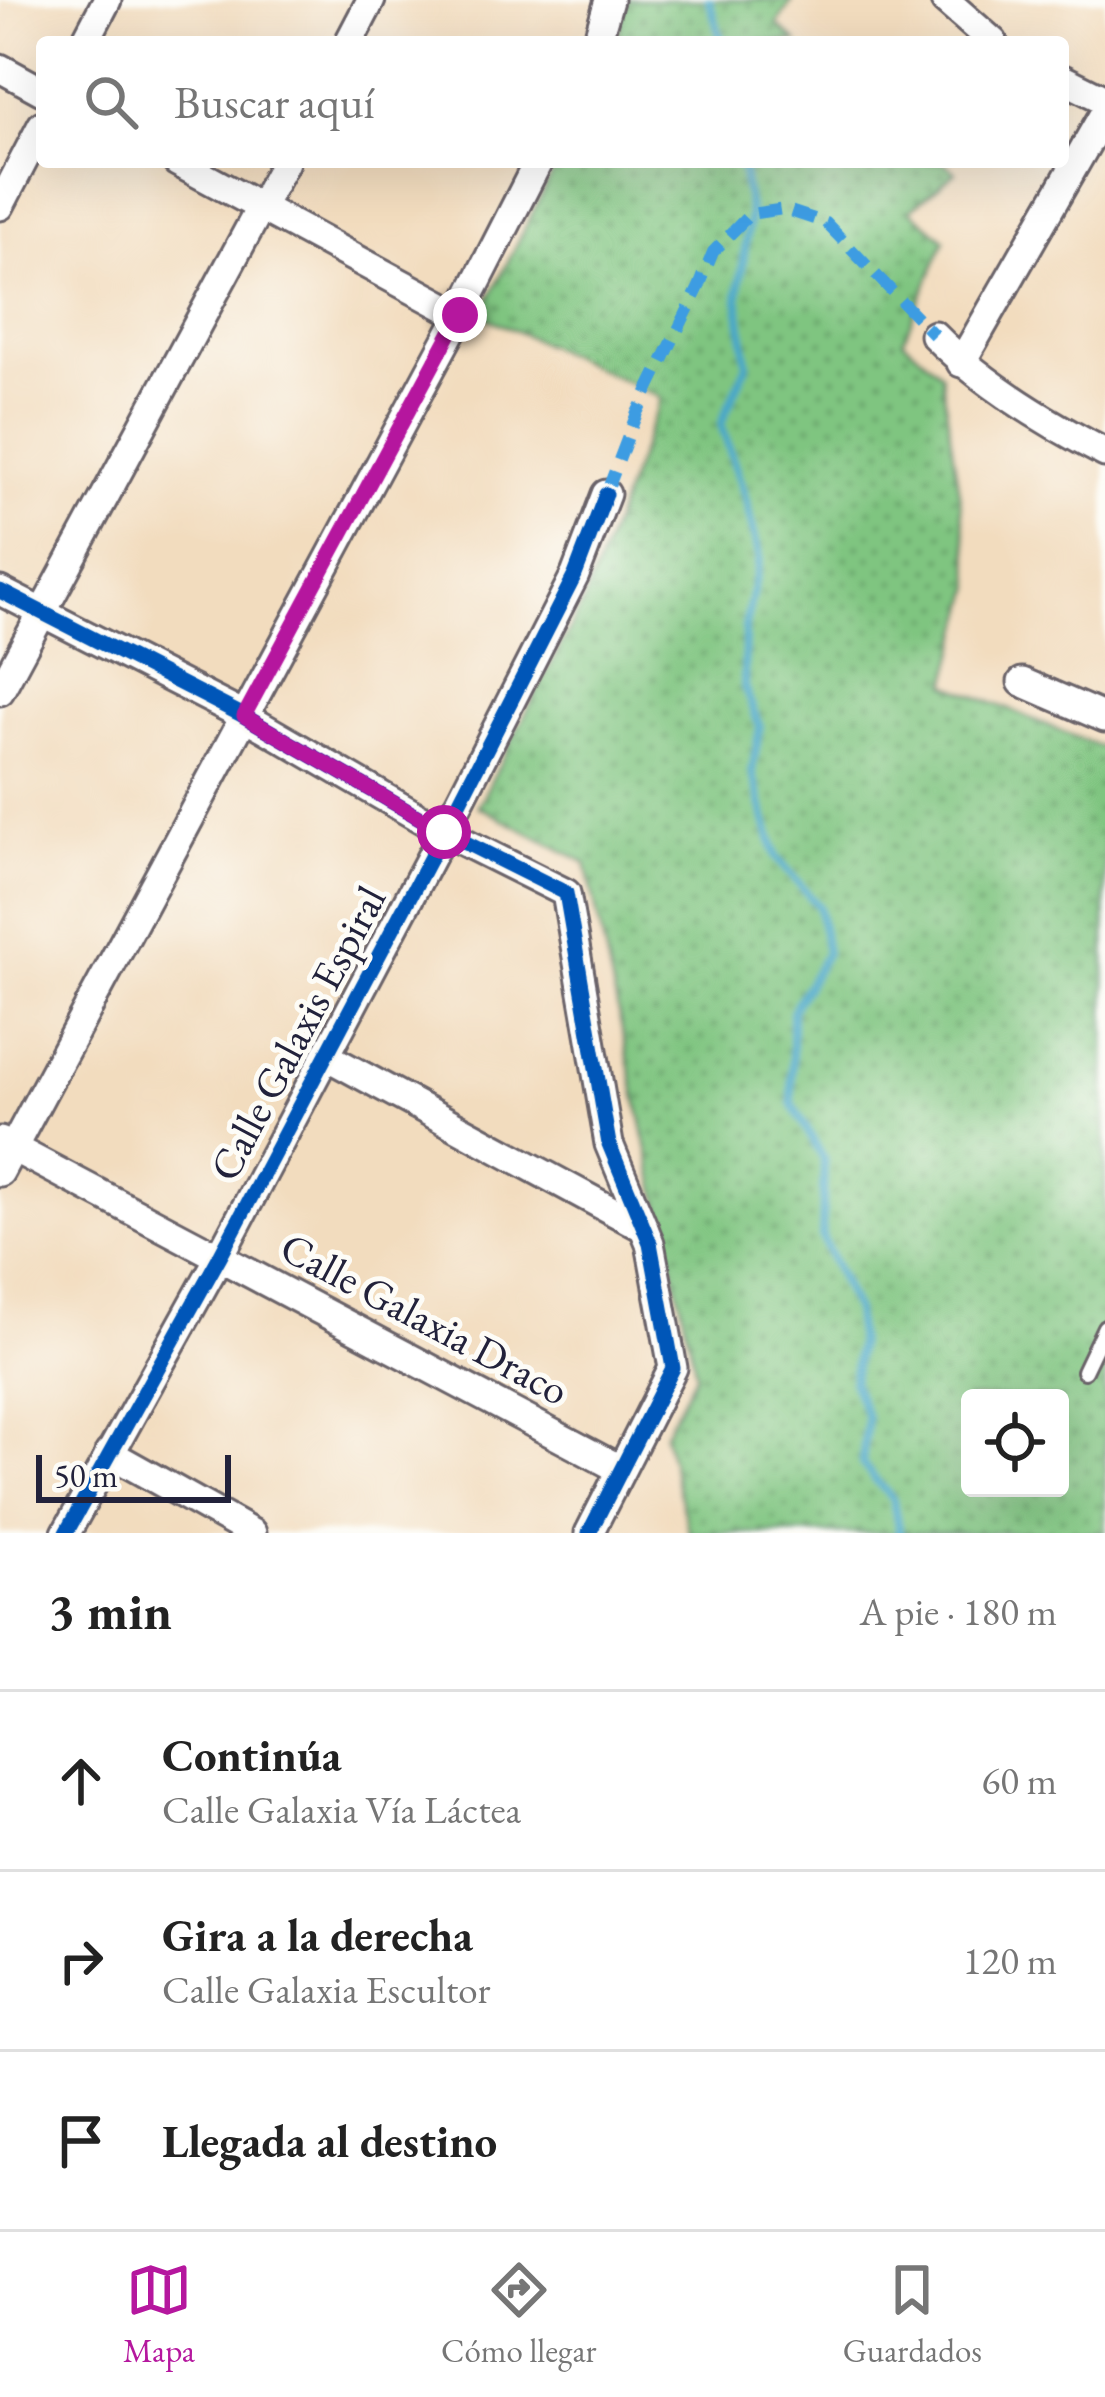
<!DOCTYPE html>
<html lang="es">
<head>
<meta charset="utf-8">
<style>
	body { margin:0; font-family:"EB Garamond",serif; background:#f6f6f6; color:#222 }
	.controls { position:absolute; right:36px; bottom:36px; display:grid; overflow:hidden; border-radius:12px; box-shadow:0 12px 48px #0002 }
	.controls button { width:108px; height:108px; display:grid; place-items:center; padding:0; border:0; border-bottom:3px solid #e0e0e0; background:#fff; color:#222; font:60px sans-serif }
	.scale { position:absolute; left:36px; bottom:30px; width:195px; box-sizing:border-box; padding-left:12px; border:6px solid #22223b; border-top:0; font-size:33px; line-height:42px; white-space:nowrap; color:#22223b; -webkit-text-stroke:9px #fdfcf7; paint-order:stroke }
	.stop { position:absolute; width:36px; height:36px; margin:-27px; border:9px solid #b5179e; border-radius:50%; background:#fff }
	.stop.end { background:#b5179e; border-color:#fff; box-shadow:0 3px 12px #0008 }
	.list { margin:0; padding:0; list-style:none }
	h2 { display:flex; justify-content:space-between; align-items:center; height:156px; margin:0; padding:0 48px; font-size:51px }
	h2 small { font-size:39px; font-weight:400; color:#767676 }
	.list li { display:grid; grid-template-columns:78px 1fr auto; gap:36px; align-items:center; box-sizing:border-box; height:180px; padding:0 48px; border-top:3px solid #e0e0e0 }
	.list b { display:block; font-size:45px; white-space:nowrap }
	.list p { margin:0; font-size:39px; white-space:nowrap; color:#767676 }
	.list em { font-size:39px; font-style:normal; color:#767676 }
	.icon { flex:none; width:66px; height:66px; fill:none; stroke:currentColor; stroke-width:2; stroke-linecap:round; stroke-linejoin:round }
	.map { position:relative; flex:none; width:1105px; height:1533px; overflow:hidden }
	.search { position:absolute; background:#fff; box-shadow:0 12px 48px #0002; left:36px; right:36px; top:36px; height:132px; display:flex; align-items:center; gap:30px; box-sizing:border-box; padding:0 42px; border-radius:12px; color:#767676; font-size:45px }
	.sheet { height:696px; background:#fff }
	nav { display:flex; justify-content:space-around; align-items:center; box-sizing:border-box; height:168px; border-top:3px solid #e0e0e0; background:#fff; font-size:33px; color:#767676 }
	nav a { display:grid; justify-items:center; gap:6px }
	nav .on { color:#b5179e }
	.map>svg:first-child { display:block }
</style>
</head>
<body>
<div class="map">
<svg width="1105" height="1533" viewBox="0 0 1105 1533">
	<defs>
		<pattern id="grass-dots" width="8" height="8" patternUnits="userSpaceOnUse" patternTransform="scale(3)"><rect width="8" height="8" fill="#7fc580"/><path d="M2 2h.1M6 6h.1" fill="none" stroke="#68a06a" stroke-width="1.8" stroke-linecap="round"/></pattern>
	</defs>
	<rect width="100%" height="100%" fill="#fdfcf7"/>
	<filter id="ink" filterUnits="userSpaceOnUse"><feTurbulence type="fractalNoise" baseFrequency=".00833" numOctaves="2"/><feDisplacementMap in="SourceGraphic" scale="24" xChannelSelector="R" yChannelSelector="G"/><feConvolveMatrix kernelMatrix="1 2 1 2 8 2 1 2 1" color-interpolation-filters="sRGB"/></filter>
	<filter id="wash" filterUnits="userSpaceOnUse"><feTurbulence type="fractalNoise" baseFrequency=".004" numOctaves="4" result="noise"/><feDisplacementMap in="SourceGraphic" scale="48" xChannelSelector="R" yChannelSelector="G"/><feGaussianBlur stdDeviation="2.7" result="paint"/><feColorMatrix in="noise" values="0 0 0 0 0 0 0 0 0 0 0 0 0 0 0 0 0 1.4 0 .05"/><feComposite in="paint" operator="in"/></filter>
	<g filter="url(#wash)">
		<rect width="100%" height="100%" fill="#f2dcbe"/>
		<g fill="url(#grass-dots)" stroke="#50745e" stroke-width="3" fill-rule="evenodd">
			<path d="M627,0h165l-15,25 20,17h-180z"/>
			<path d="M558,162h385l13,10 -46,38 35,30 -42,100 38,33 32,213 -26,98 158,65v784h-416l-25,-99 32,-61 -110,-510 -108,-57 105,-203 78,-205 -180,-83zM970,1398h90v90h-90z"/>
		</g>
		<g fill="none" stroke-linecap="round" stroke-linejoin="round">
			<g stroke="#4aa7c8" stroke-width="8">
				<path d="M709,0l13,42"/>
				<path d="M741,162l9,52 -12,83 9,67 -26,60 24,73 15,62 -15,67 -1,61 16,40 -8,44 24,86 43,50 7,46 -34,58v92l32,57 -2,77 33,74 3,32 -5,40 14,34 -5,47 31,36 6,33"/>
			</g>
		</g>
	</g>
	<g filter="url(#ink)">
		<g fill="none" stroke-linecap="round" stroke-linejoin="round">
			<g stroke="#6b6369" stroke-width="20">
				<path id="service" d="M1084,1371l21,-44"/>
			</g>
			<g stroke="#6b6369" stroke-width="33">
				<g id="minor">
					<path d="M945,0l48,42"/>
					<path d="M85,42l22,-42"/>
					<path d="M349,42l22,-42"/>
					<path d="M597,42l12,-42"/>
					<path d="M0,68l42,23"/>
					<path d="M1063,79l42,21"/>
					<path d="M177,162l283,153"/>
					<path d="M0,206l42,-81"/>
					<path d="M934,335c48,49 111,87 171,118"/>
					<path d="M961,363l144,-251"/>
					<path d="M0,591l244,125 200,116 122,61 43,251 41,99 23,125 -84,165"/>
					<path d="M1022,682l83,36"/>
					<path d="M0,691l285,-529"/>
					<path d="M326,1056l318,172"/>
					<path d="M0,1141l620,328"/>
					<path d="M0,1172l460,-857 78,-153"/>
					<path d="M109,1453l143,80"/>
					<path d="M66,1533l154,-277 224,-424 131,-257 31,-81"/>
				</g>
			</g>
			<use href="#service" stroke="#fff" stroke-width="14"/>
			<use href="#minor" stroke="#fff" stroke-width="27"/>
			<path stroke="#3c9ce2" stroke-width="12" stroke-dasharray="24 12" stroke-linecap="butt" d="M606,494l31,-81 62,-126 14,-35 37,-38 34,-5 42,14 108,112"/>
			<g stroke="#fdfcf7" stroke-width="22">
				<g id="cycleway">
					<path d="M0,591l244,125 200,116 122,61 43,251 41,99 23,125 -84,165"/>
					<path d="M66,1533l154,-277 224,-424 131,-257 31,-81"/>
				</g>
			</g>
			<use href="#cycleway" stroke="#0057b8" stroke-width="15"/>
		</g>
	</g>
	<g fill="none" stroke-linecap="round" stroke-linejoin="round" filter="url(#ink)">
		<path stroke="#b5179e" stroke-width="15" d="M444,832l-200,-116 216,-401"/>
	</g>
	<g text-anchor="middle" stroke-width="10" stroke-linejoin="round" paint-order="stroke">
		<g font-size="42" fill="#22223b" stroke="#fdfcf7">
			<text transform="translate(297 1033) rotate(-62)" y="15">Calle Galaxis Espiral</text>
			<text transform="translate(425 1318) rotate(28)" y="15">Calle Galaxia Draco</text>
		</g>
	</g>
</svg>
<div class="controls">
<button><svg class="icon" aria-label="locate" viewBox="0 0 24 24"><circle cx="12" cy="12" r="6"/><path d="M12 2v4M12 18v4M2 12h4M18 12h4"/></svg></button>
</div>
<div class="scale">50 m</div>
<div class="stop" style="left:444px;top:832px"></div>
<div class="stop end" style="left:460px;top:315px"></div>
<div class="search"><svg class="icon" aria-label="search" viewBox="0 0 24 24"><circle cx="10" cy="10" r="6"/><path d="M15 15l6 6"/></svg>Buscar aquí</div>
</div>
<section class="sheet">
<h2>3 min<small>A pie · 180 m</small></h2>
<ul class="list">
<li><svg class="icon" aria-label="ahead" viewBox="0 0 24 24"><path d="M12 20V5M6 11l6-6 6 6"/></svg><div><b>Continúa</b><p>Calle Galaxia Vía Láctea</p></div><em>60 m</em></li>
<li><svg class="icon" aria-label="right" viewBox="0 0 24 24"><path d="M7 20v-9h11M14 6l5 5-5 5"/></svg><div><b>Gira a la derecha</b><p>Calle Galaxia Escultor</p></div><em>120 m</em></li>
<li><svg class="icon" aria-label="arrive" viewBox="0 0 24 24"><path d="M6 21V4h12l-3 4 3 4H6"/></svg><div><b>Llegada al destino</b></div></li>
</ul>
</section>
<nav>
<a class="on"><svg class="icon" aria-label="map" viewBox="0 0 24 24"><path d="M3 6l6-2 6 2 6-2v14l-6 2-6-2-6 2zM9 4v14M15 6v14"/></svg>Mapa</a>
<a><svg class="icon" aria-label="directions" viewBox="0 0 24 24"><path d="M12 3l9 9-9 9-9-9zM9 14v-3h6M13 9l2 2-2 2"/></svg>Cómo llegar</a>
<a><svg class="icon" aria-label="saved" viewBox="0 0 24 24"><path d="M7 4h10v16l-5-4-5 4z"/></svg>Guardados</a>
</nav>
</body>
</html>
